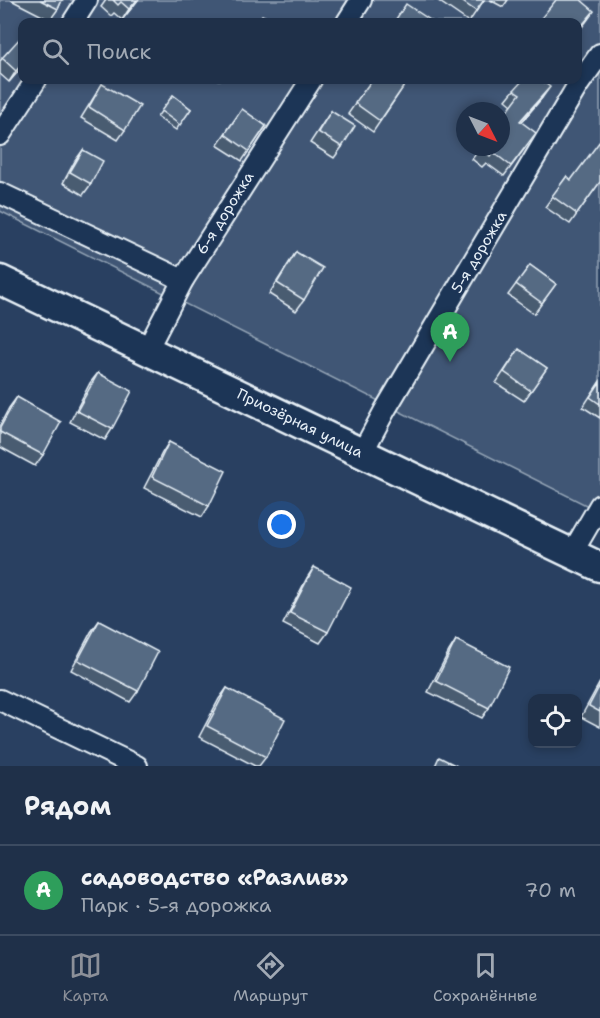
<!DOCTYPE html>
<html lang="ru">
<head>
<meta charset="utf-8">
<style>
	body { margin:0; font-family:"Shantell Sans",sans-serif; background:#273850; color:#f1f3f6 }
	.controls { position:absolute; right:18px; bottom:18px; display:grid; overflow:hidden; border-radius:12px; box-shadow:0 3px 9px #0003 }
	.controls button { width:54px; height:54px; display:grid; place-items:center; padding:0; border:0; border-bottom:2px solid #3c4b61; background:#1f3049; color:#f1f3f6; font:30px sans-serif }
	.compass { position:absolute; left:456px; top:102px; width:54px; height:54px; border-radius:50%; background:#1f3049; box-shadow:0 3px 9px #0003; rotate:132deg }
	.you { position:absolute; left:282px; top:525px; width:21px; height:21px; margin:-15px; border:4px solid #fff; border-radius:50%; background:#1a73e8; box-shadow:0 0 0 9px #1a73e833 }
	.badge { display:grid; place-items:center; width:39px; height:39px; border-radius:50%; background:#8c9099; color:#fff; font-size:20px; font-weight:700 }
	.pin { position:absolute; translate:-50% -50px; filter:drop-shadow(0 2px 3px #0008) }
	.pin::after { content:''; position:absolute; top:32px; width:21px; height:18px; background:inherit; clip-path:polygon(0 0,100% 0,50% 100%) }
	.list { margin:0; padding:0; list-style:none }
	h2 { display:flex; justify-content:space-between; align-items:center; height:78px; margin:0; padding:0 24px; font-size:26px }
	h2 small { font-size:20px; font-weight:400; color:#a1a9b4 }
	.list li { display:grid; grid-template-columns:39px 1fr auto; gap:18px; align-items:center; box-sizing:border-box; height:90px; padding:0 24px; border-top:2px solid #3c4b61 }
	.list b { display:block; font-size:22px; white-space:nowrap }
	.list p { margin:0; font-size:20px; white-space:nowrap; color:#a1a9b4 }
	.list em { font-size:20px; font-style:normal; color:#a1a9b4 }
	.icon { flex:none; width:33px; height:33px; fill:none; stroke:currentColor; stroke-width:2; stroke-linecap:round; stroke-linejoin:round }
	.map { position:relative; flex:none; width:600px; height:766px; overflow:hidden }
	.search { position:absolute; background:#1f3049; box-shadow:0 3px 9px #0003; left:18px; right:18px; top:18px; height:66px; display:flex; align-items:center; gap:15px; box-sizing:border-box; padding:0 21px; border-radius:12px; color:#a1a9b4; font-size:22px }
	.sheet { height:168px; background:#1f3049 }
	nav { display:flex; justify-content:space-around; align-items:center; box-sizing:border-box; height:84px; border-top:2px solid #3c4b61; background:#1f3049; font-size:16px; color:#a1a9b4 }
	nav a { display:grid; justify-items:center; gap:3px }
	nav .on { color:#8c9099 }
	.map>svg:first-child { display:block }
</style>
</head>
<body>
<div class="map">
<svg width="600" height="766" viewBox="0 0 600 766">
	<rect width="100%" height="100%" fill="#294061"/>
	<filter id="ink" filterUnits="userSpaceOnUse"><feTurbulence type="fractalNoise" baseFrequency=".0167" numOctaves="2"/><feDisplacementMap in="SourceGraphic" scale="12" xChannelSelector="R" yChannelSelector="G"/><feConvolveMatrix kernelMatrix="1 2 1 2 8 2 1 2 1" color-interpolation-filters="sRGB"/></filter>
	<g filter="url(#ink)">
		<path fill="#415774" stroke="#94a4b6" stroke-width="1.5" fill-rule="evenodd" d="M0,0h600v512l-600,-301zM22,22h556v58h-556zM465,111h36v36h-36z"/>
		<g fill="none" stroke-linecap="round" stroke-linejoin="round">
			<g stroke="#e8f1f8" stroke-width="24">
				<g id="street">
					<path d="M73,22l14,-22"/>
					<path d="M347,22l14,-22"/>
					<path d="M0,135l36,-55"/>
					<path d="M0,193l183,87"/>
					<path d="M147,350l36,-70 128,-200"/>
					<path d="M362,453l23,-43 193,-325 22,-31"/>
					<path d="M572,553l28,-48"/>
					<path d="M0,700l137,66"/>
				</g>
			</g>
			<g stroke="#e8f1f8" stroke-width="33">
				<path id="secondary" d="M0,280l600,287"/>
			</g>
			<use href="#street" stroke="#1d3557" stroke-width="20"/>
			<use href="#secondary" stroke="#1d3557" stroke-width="28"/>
		</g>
		<g fill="#495b71" stroke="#e8f1f8" stroke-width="1.5">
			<path d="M11,0h51l-4,9 -8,11z"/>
			<path d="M106,0h32l-16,20 -8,-7 -3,3 -10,-9z"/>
			<path d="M437,0h47l-15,22z"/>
			<path d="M490,0h18l-5,7z"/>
			<path d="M22,38v29l-13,15 -9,-8v-13z"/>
			<path d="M368,80h40l-35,52 -25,-18 23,-33z"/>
			<path d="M102,84l23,46 -7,10 -37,-22z"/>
			<path d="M514,90l28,8 -21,24 7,22 -24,32 -18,-13 -4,4 -10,-8 40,-54 -6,-5z"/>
			<path d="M173,95l18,14 -15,21 -19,-13z"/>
			<path d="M242,109l24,17 -24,35 -25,-16z"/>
			<path d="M331,111l11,36 -8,11 -24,-15z"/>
			<path d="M83,150l8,34 -8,11 -20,-12 12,-22z"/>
			<path d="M567,176l4,4 29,2 -30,42 -25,-17z"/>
			<path d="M296,252l8,48 -8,11 -27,-17z"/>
			<path d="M530,265l26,19 -22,30 -26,-19z"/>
			<path d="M519,349l28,19 -23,33 -28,-18z"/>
			<path d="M98,373l14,56 -7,11 -35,-18 20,-39z"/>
			<path d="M600,381v37l-17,-11z"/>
			<path d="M17,397l26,58 -8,11 -35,-19v-22l9,-17z"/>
			<path d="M169,442l40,64 -7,11 -58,-29 18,-35z"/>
			<path d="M314,567l14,65 -8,11 -37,-19 24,-46z"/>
			<path d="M99,621l39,70 -8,11 -59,-32 20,-38z"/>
			<path d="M456,640l33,68 -7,10 -54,-26 21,-41z"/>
			<path d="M600,682v45l-19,-10z"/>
			<path d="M227,688l39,69 -7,9h-4l-56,-29 20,-38z"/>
		</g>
		<g fill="#3c4a5c" stroke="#e8f1f8" stroke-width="1.5">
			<path d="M137,0h1l-16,20 7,-11z"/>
			<path d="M594,11l-8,11 -8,10v-2z"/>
			<path d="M22,64v3l-13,15 7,-11z"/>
			<path d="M550,87l-8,11 -29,34 7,-11z"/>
		</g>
		<g fill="#556a83" stroke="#e8f1f8" stroke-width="1.5">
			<path d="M40,0h22l-4,9z"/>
			<path d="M113,0h24l-8,9 -8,-7 -3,3z"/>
			<path d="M460,0h24l-8,11z"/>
			<path d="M556,0h25l13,11 -16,19v-8h-40z"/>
			<path d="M406,4l27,18h-39z"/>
			<path d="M262,15l15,7h-20z"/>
			<path d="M21,37l1,1v26l-6,7 -14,-13z"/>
			<path d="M372,80h36l-28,41 -25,-18z"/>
			<path d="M523,80h18l9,7 -30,34 16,12 -25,33 -18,-14 -3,4 -10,-8 21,-1v-28l19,-25 -6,-4z"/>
			<path d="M102,84l38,22 -15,24 -36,-23z"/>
			<path d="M173,95l18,14 -11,16 -19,-14z"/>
			<path d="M242,109l24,17 -17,25 -24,-17z"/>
			<path d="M331,111l24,15 -13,21 -24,-15z"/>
			<path d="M600,141v41l-23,32 -25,-18 15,-20 4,4z"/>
			<path d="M83,150l20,11 -12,23 -21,-12z"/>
			<path d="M296,252l27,16 -19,32 -27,-17z"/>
			<path d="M530,265l26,19 -14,19 -26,-19z"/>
			<path d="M519,349l28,19 -16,23 -27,-19z"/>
			<path d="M98,373l34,18 -20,38 -35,-18z"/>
			<path d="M600,382v22l-10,-7z"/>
			<path d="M17,397l44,25 -18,33 -43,-23v-4z"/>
			<path d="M169,442l57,29 -17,35 -57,-29z"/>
			<path d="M314,567l37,20 -23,45 -38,-19z"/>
			<path d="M99,621l59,31 -20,39 -60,-31z"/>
			<path d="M456,640l53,27 -20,41 -53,-27z"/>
			<path d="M600,685v27l-11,-6z"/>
			<path d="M227,688l58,31 -19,38 -59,-31z"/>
			<path d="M439,757l18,9h-22z"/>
		</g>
	</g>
	<g text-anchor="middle" stroke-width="4.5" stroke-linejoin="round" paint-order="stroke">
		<g font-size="15" fill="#e8f1f8" stroke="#1d3557">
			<text transform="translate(225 213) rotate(-58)" y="5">6-я дорожка</text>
			<text transform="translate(479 252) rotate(-59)" y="5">5-я дорожка</text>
			<text transform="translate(300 423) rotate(26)" y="5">Приозёрная улица</text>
		</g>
	</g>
</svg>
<div class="controls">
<button><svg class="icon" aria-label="locate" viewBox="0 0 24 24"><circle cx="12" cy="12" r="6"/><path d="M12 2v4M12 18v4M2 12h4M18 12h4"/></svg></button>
</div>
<svg class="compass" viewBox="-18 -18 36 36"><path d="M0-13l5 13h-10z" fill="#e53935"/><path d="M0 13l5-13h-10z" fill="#a1a9b4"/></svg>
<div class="you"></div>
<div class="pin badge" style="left:450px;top:362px;background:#2e9e5b">A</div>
<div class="search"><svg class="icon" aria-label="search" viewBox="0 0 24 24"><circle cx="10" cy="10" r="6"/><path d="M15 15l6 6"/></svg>Поиск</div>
</div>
<section class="sheet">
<h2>Рядом<small></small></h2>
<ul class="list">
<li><span class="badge" style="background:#2e9e5b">A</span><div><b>садоводство «Разлив»</b><p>Парк · 5-я дорожка</p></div><em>70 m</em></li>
</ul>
</section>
<nav>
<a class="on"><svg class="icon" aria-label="map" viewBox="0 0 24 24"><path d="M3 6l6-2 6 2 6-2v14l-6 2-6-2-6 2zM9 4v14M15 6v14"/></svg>Карта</a>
<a><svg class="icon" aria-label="directions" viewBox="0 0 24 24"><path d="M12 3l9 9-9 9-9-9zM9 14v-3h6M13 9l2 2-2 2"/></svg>Маршрут</a>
<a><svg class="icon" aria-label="saved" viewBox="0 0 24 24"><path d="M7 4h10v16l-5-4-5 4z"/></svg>Сохранённые</a>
</nav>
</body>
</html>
